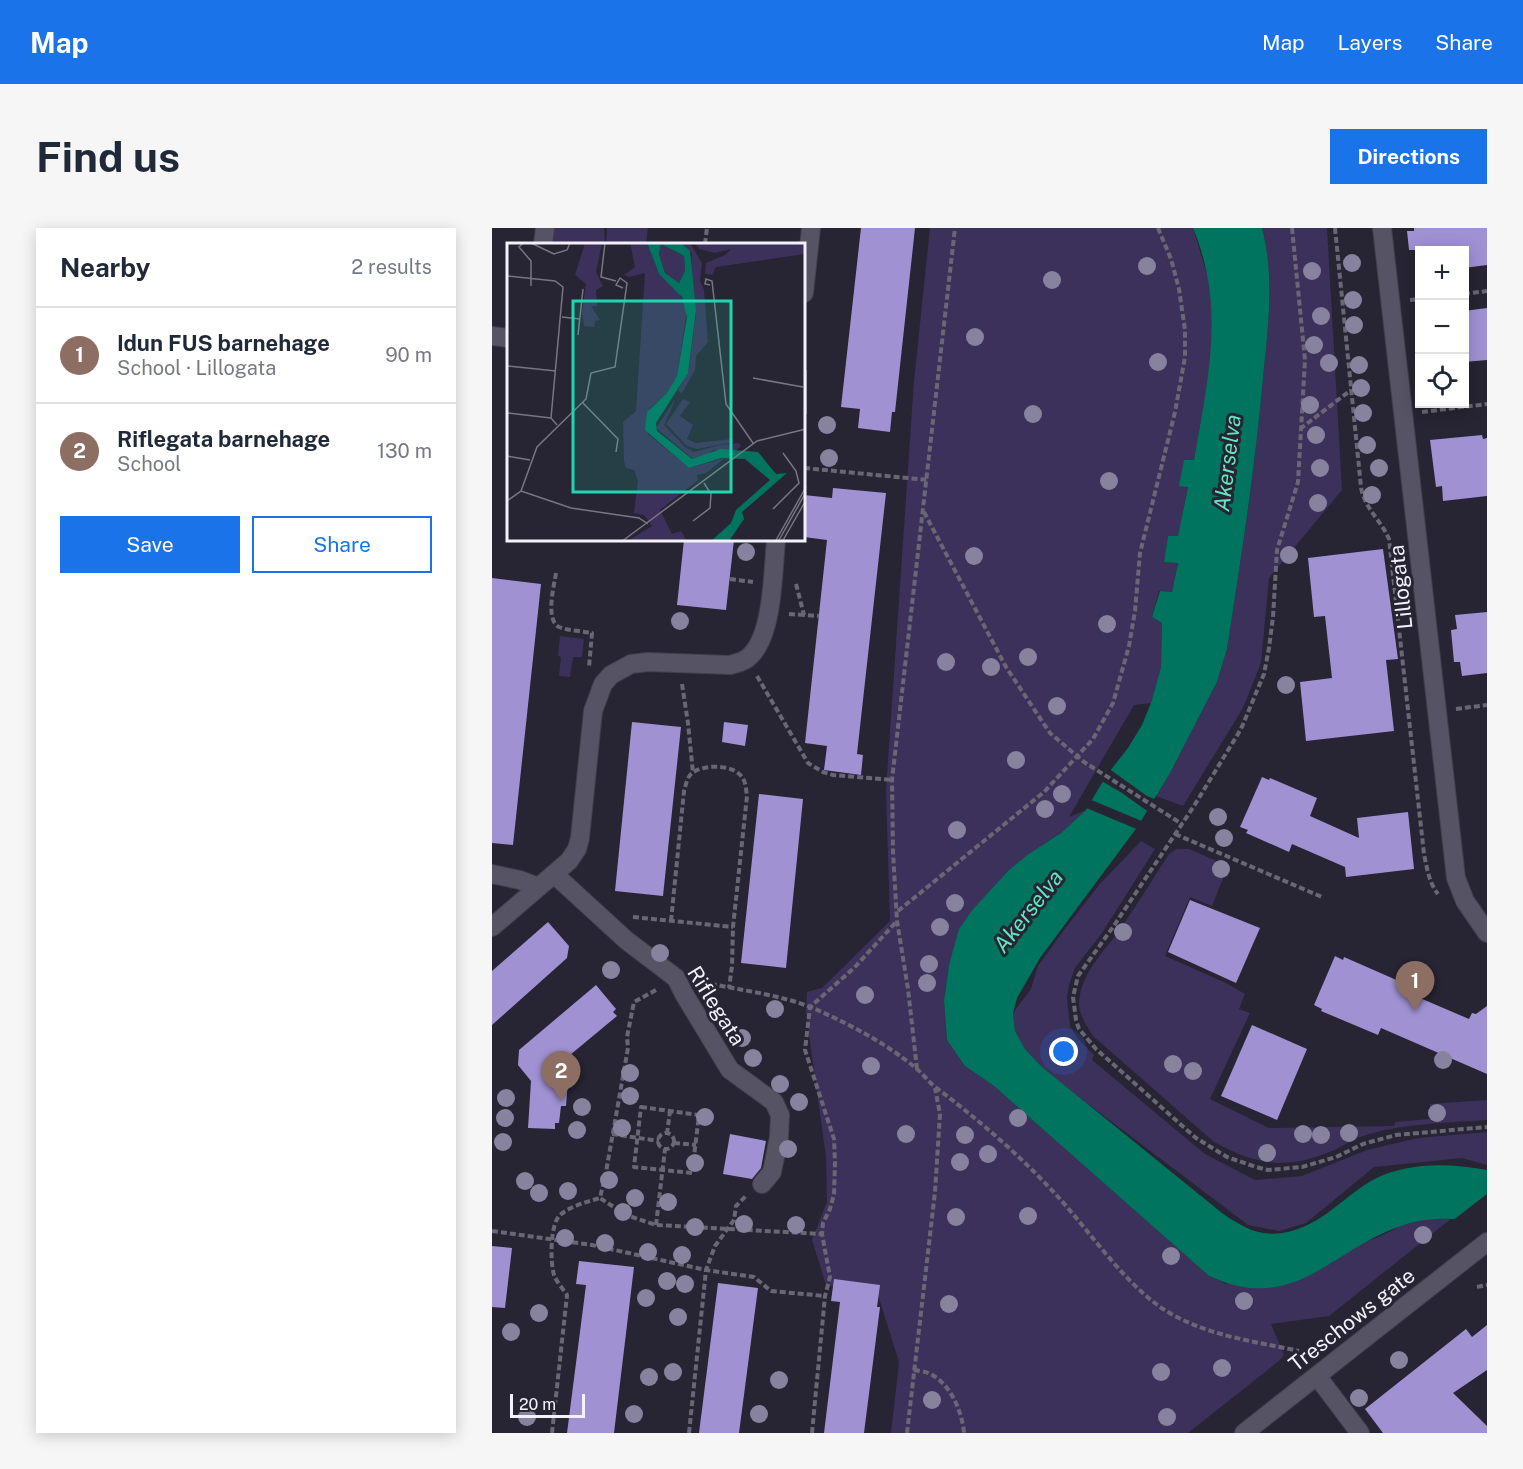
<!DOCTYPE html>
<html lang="en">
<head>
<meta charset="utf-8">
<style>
	body { margin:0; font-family:"Public Sans",sans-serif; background:#f6f6f7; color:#1f2937 }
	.controls { position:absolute; right:18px; top:18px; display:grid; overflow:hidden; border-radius:0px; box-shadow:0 3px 15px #0003 }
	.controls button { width:54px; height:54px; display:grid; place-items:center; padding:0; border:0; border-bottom:2px solid #e0e1e3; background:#fff; color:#1f2937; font:30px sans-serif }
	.scale { position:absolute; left:18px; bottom:15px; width:75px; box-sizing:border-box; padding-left:6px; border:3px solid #f3f1fb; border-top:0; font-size:16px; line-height:21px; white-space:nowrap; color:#f3f1fb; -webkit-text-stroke:4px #272433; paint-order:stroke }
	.you { position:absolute; left:572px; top:824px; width:21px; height:21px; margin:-15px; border:4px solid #fff; border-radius:50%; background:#1a73e8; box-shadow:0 0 0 9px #1a73e833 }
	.badge { display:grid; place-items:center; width:39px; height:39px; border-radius:50%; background:#1a73e8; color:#fff; font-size:20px; font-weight:700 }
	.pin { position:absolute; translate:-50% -50px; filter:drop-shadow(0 2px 3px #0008) }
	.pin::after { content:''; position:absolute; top:32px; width:21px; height:18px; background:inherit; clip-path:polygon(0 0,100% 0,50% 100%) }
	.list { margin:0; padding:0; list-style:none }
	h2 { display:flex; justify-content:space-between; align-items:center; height:78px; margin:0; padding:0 24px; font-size:26px }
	h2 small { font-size:20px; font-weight:400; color:#747a83 }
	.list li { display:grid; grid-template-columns:39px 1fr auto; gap:18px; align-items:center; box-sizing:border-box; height:96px; padding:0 24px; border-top:2px solid #e0e1e3 }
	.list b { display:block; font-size:22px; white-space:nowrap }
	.list p { margin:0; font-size:20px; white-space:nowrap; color:#747a83 }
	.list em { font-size:20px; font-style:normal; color:#747a83 }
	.actions { display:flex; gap:12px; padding:18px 24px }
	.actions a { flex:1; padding:14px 0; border:2px solid #1a73e8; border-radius:0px; text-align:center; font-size:21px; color:#1a73e8 }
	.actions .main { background:#1a73e8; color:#fff }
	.icon { flex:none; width:33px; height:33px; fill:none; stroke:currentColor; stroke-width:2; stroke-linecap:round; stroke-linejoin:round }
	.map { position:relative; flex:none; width:995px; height:1205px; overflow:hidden; border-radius:0px }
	header { display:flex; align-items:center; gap:36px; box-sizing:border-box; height:84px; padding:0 30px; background:#1a73e8; color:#fff }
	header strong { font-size:28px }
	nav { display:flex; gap:33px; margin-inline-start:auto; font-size:21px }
	.intro { display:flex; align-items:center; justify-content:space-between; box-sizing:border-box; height:144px; padding:0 36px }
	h1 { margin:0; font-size:42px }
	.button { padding:15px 27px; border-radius:0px; background:#1a73e8; color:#fff; font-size:21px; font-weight:700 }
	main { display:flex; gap:36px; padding:0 36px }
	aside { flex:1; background:#fff; border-radius:0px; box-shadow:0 3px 15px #0003 }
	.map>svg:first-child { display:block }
</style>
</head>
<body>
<header>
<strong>Map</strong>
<nav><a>Map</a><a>Layers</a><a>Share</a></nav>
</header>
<div class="intro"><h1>Find us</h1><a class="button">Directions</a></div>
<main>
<aside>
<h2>Nearby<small>2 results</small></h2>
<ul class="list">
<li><span class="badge" style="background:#8d6e63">1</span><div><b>Idun FUS barnehage</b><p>School · Lillogata</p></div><em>90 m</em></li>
<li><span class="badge" style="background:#8d6e63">2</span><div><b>Riflegata barnehage</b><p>School</p></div><em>130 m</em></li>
</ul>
<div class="actions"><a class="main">Save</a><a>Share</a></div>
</aside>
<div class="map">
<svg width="995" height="1205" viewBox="0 0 995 1205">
	<rect width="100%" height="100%" fill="#272433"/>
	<g fill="#3c315a">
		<path d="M60,0h52l1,16h-54z"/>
		<path d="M115,0h41l-2,16h-40z"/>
		<path d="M438,0h263l17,56 3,48 -3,37 -16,91 -14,26h8l-10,51h-10l-4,25h14l-6,30 -13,-1 -7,26 10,6 -1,44 -10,36 -17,2 -65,112 17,-7 -25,23 -34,22 -18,15 -36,39 -24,56 -5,34 3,41 18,26 29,20 215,190 17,8 150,-46 27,-13 24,-6 25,-1 -123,98 -58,8 13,31 -5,6 -91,72h-297l8,-71 -21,-67 -52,-10 -14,-45 15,-38 -1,-45 -20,-145 1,-20 15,-4 68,-67 -4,-131 28,-409z"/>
		<path d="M770,0h65l15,262 -73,88 -8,85 -18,45 -60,98 -27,-10 14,-23 47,-91 10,-33c14,-90 28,-180 36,-271 5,-50 12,-101 -1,-150z"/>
		<path d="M68,408l24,3 -2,18h-9l-3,20 -11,-1 2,-19 -3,-1z"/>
		<path d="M649,613l14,8 -53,84 -27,35 -6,17 -2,13 3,28 8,13 16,16 -2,5 113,94 50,26 47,-4 65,-26 51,-12 69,-6v33l-25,-7 -88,9 -68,56 -27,8 -31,-6 -169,-128 -37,-30 -17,-18 -10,-18 -2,-18 18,-24 7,-23 26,-36 35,-45z"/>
		<path d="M685,621h12l39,17 -16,40 -22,-9 -25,59 61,27 19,11 -6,15 11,4 -40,86 59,29 125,-2 1,-4 35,-3v-15l57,-4v20c-30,2 -61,3 -91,8 -12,2 -25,5 -36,9 -11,4 -21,12 -33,16 -43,17 -73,11 -113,-11l-121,-106c-6,-10 -14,-21 -14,-33 2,-30 23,-49 40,-72 17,-25 33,-51 50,-77z"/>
	</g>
	<path fill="#00745e" d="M701,0h69c13,49 6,100 1,150 -8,91 -22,181 -36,271l-10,33 -47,91 -32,53 -98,132 -23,40 -4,15 2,18 10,18 17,18 180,146c7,5 15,10 23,14 31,16 64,1 89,-19 16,-12 30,-25 49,-33 36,-13 67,-11 104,-5v51c-28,-2 -56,-5 -83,4 -73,23 -108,91 -195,51l-215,-190 -29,-20 -18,-26 -3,-40 5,-35 10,-36 14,-20 36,-39 18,-15 34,-22 25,-23 20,-34 22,-28 14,-23 9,-22 10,-36 1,-44 -10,-6 8,-26 12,1 6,-29 -14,-1 4,-26h10l10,-49 -9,-1 5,-26h10c14,-82 32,-152 -1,-232z"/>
	<g fill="#272433">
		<path d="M616,540l39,28 10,4 -7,13 -28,-20 -22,-13z"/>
		<path d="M597,571l55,23 -5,8 -55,-23z"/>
		<path d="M995,966v30l-35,-3z"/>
	</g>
	<g fill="#a091d3">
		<path d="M369,0h54l-20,184h-3l-2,20 -32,-4 2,-19 -19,-2z"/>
		<path d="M922,0h73v37l-23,3v-18h-55l-2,-19h7z"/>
		<path d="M995,80v52l-23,2v-51z"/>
		<path d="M990,207l1,4 4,-1v58l-44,5 -1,-15 -6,1 -6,-47z"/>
		<path d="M341,260l53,5 -29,261 6,1 -2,20 -37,-5 3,-24 -22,-3 22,-203 -23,-3v-42l28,3z"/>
		<path d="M192,312h50l-8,70 -49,-5z"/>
		<path d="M891,321l15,110 -12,1 8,71 -88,10 -6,-59 32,-4 -7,-62 -11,1 -6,-59z"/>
		<path d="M0,350l49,6 -28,261 -21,-2z"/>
		<path d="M995,384v61l-25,3 -2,-14h-6l-3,-32 6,-1 -2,-14z"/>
		<path d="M140,494l49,5 -18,169 -48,-5z"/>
		<path d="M232,494l24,3 -3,21 -23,-4z"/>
		<path d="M770,549l7,3 1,-2 47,20 -7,18 49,22 -2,-20 51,-6 6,57 -68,8 -1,-10 -53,-23 -3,8 -43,-19 2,-3 -8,-3z"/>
		<path d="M267,566l44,5 -17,169 -45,-5z"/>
		<path d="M698,672l70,28 -24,55 -68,-31z"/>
		<path d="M56,694l21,24 -2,12 -75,67v-54z"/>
		<path d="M843,728l8,4 1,-3 57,25 -2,7 70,30 3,-6 4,1 11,-8v68l-106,-46 -3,7 -57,-24 1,-2 -8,-4z"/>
		<path d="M104,757l20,24 -3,3 4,4 -47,39 -4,51h-5l-2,17h-4v6l-27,-1 3,-47 -13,-16 1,-15z"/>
		<path d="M760,797l55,24 -30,71 -56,-24z"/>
		<path d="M238,906l36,7 -5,27 -9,11 -29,-5z"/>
		<path d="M0,1018l20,2 -7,60 -13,-1z"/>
		<path d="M87,1033l55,6 -20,166h-47l19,-148 -10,-1z"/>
		<path d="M342,1051l46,6 -3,22h3l-16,126h-40l16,-131 -9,-1z"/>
		<path d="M226,1055l40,5 -19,145h-40z"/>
		<path d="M995,1097v45l-34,23 34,33v7h-104l-18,-24 101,-80 6,8z"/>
	</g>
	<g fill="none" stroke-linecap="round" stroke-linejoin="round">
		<g stroke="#423f4c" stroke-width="20">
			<g id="minor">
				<path d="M890,0l74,650 9,23 22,32"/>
				<path d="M51,16l2,-16"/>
				<path d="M312,65l7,-65"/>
				<path d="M0,108l16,2"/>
				<path d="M0,646l28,6 18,7"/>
				<path d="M62,646l72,66 50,38 8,16 46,76 44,32 6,13 -1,22 -7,35 -10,12"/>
				<path d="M0,699l77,-66 8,-12 3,-11 13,-127 10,-27 8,-9 20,-11 17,-2 82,3c8,-2 16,-4 21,-10 22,-22 22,-84 25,-115"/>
				<path d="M825,1148l43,57"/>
				<path d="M752,1205l243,-191"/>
			</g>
		</g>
		<g stroke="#6a6775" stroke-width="4" stroke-dasharray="6 3" stroke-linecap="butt">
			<path d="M800,0l13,132 -7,122 -21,68 -4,67 -4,31 -5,26 -23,55 -47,77 -81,121 -35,49 -5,21 3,23 3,9 17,20 100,89 31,19 29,10 12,3 34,-3 34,-10 27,-13 33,-9 91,-8"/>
			<path d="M843,0l26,259c3,21 20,33 28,52l35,315c3,14 5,29 14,40"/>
			<path d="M213,16l2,-16"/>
			<path d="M972,66l23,-3"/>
			<path d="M918,72l10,-1"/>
			<path d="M930,184l65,-8"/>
			<path d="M808,201l51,-39"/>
			<path d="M312,240l124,12"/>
			<path d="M14,245h2"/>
			<path d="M432,284l82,155 44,66 34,29 98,62"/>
			<path d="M64,345c-2,13 -11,47 3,54 10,4 23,4 33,6l-3,34"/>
			<path d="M238,351l23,3"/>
			<path d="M304,356l8,31 15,1"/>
			<path d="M297,386l15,1"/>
			<path d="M265,448l51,87 15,9 10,3 59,5"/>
			<path d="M190,456l6,39 5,50"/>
			<path d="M964,481l31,-4"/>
			<path d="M683,606l147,63"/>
			<path d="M406,683l146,-119 49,-53 20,-36 16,-57 6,-35 5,-58 35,-141 10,-55v-27l-6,-41 -8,-30 -13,-31"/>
			<path d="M141,689l100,10"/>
			<path d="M179,693l13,-130c2,-6 3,-14 8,-18 12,-9 41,-9 50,4 4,5 4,13 5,19l-14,131 -1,39 -3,22"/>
			<path d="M210,754c36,8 76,12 111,26 36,16 75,36 105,62 7,6 12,14 20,19 43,33 85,69 121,109 34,37 73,97 118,119 38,20 81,25 122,34"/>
			<path d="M164,762l-22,12 -7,35 1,11 -22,124 -6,26 26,17 30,10 166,9"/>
			<path d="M425,841l-9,-80 -11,-68 -4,-69 -1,-72 63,-552"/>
			<path d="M149,879l58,8 -7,58 -58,-6z"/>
			<circle cx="174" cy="913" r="8"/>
			<path d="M120,906l47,7"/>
			<path d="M175,906l3,-23"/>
			<path d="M182,915l22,2"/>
			<path d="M164,997l9,-76"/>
			<path d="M0,1003l100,14 114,25 48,7 17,14 54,5"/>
			<path d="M985,1059l10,-2"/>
			<path d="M422,1142c4,1 10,1 14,3 22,9 34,38 36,60"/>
			<path d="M60,1205l15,-138c-4,-6 -11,-14 -13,-20 -4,-13 -4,-51 6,-60 11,-9 26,-13 40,-17"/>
			<path d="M197,1205l17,-163 9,-24 19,-26 2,-14 11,-11"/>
			<path d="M320,1205l13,-137 5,-19 -8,-43 1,-11 7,-14 4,-15 1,-31 -1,-24 -29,-89 5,-43 44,-39 43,-47"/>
			<path d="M415,1205l28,-241 5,-78 -5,-26"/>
		</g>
		<use href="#minor" stroke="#565364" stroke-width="18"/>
	</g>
	<g fill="#87829d">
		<circle cx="860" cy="35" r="9"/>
		<circle cx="655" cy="38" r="9"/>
		<circle cx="820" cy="43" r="9"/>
		<circle cx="560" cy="52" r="9"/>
		<circle cx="861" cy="72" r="9"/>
		<circle cx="829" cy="88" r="9"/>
		<circle cx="862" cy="97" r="9"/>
		<circle cx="483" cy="109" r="9"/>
		<circle cx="822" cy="117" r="9"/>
		<circle cx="666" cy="134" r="9"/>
		<circle cx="837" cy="135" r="9"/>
		<circle cx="867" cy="137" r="9"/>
		<circle cx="869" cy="160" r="9"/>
		<circle cx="818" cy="177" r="9"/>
		<circle cx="871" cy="185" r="9"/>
		<circle cx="541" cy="186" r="9"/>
		<circle cx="335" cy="197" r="9"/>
		<circle cx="824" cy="207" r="9"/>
		<circle cx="875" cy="217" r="9"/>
		<circle cx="337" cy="230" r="9"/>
		<circle cx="828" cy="240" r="9"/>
		<circle cx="887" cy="240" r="9"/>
		<circle cx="617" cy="253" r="9"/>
		<circle cx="880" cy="267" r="9"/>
		<circle cx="826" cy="275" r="9"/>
		<circle cx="254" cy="324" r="9"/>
		<circle cx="797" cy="327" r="9"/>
		<circle cx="482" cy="328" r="9"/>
		<circle cx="188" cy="393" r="9"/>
		<circle cx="615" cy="396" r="9"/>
		<circle cx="536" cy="429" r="9"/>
		<circle cx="454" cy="434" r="9"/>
		<circle cx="499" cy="439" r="9"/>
		<circle cx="794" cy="457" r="9"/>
		<circle cx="565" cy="478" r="9"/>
		<circle cx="524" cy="532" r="9"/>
		<circle cx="570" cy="566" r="9"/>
		<circle cx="553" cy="581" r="9"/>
		<circle cx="726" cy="589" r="9"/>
		<circle cx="465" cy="602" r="9"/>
		<circle cx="732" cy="610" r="9"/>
		<circle cx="729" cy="641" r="9"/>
		<circle cx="463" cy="675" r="9"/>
		<circle cx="448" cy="699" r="9"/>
		<circle cx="631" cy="704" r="9"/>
		<circle cx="168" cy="725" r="9"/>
		<circle cx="437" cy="736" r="9"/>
		<circle cx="119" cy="742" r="9"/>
		<circle cx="435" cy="755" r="9"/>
		<circle cx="373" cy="767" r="9"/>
		<circle cx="283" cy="781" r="9"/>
		<circle cx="250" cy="810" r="9"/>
		<circle cx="261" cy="830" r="9"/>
		<circle cx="951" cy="832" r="9"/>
		<circle cx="681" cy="836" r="9"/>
		<circle cx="379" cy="838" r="9"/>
		<circle cx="701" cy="843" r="9"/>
		<circle cx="138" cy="845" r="9"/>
		<circle cx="288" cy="856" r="9"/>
		<circle cx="138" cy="868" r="9"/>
		<circle cx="14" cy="870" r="9"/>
		<circle cx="307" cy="874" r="9"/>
		<circle cx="90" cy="879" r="9"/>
		<circle cx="945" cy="885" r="9"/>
		<circle cx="213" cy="889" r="9"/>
		<circle cx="13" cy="890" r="9"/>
		<circle cx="526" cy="890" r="9"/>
		<circle cx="130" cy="900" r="9"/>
		<circle cx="85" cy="902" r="9"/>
		<circle cx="857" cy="905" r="9"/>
		<circle cx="414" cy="906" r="9"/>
		<circle cx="811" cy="906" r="9"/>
		<circle cx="473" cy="907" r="9"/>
		<circle cx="829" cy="907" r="9"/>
		<circle cx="11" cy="914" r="9"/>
		<circle cx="296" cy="921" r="9"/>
		<circle cx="775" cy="925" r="9"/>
		<circle cx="496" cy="926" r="9"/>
		<circle cx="468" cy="934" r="9"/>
		<circle cx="203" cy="935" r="9"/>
		<circle cx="117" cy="952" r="9"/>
		<circle cx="33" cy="953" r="9"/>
		<circle cx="76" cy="963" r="9"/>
		<circle cx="47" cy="965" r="9"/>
		<circle cx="143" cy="970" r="9"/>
		<circle cx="176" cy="974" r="9"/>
		<circle cx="131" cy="984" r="9"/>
		<circle cx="536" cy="988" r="9"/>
		<circle cx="464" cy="989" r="9"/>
		<circle cx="252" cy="996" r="9"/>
		<circle cx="304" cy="997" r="9"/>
		<circle cx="203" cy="999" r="9"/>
		<circle cx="931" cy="1007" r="9"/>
		<circle cx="73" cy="1010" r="9"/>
		<circle cx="113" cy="1015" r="9"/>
		<circle cx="156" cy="1024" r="9"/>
		<circle cx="190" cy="1027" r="9"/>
		<circle cx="679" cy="1028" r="9"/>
		<circle cx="175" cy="1053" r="9"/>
		<circle cx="193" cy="1056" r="9"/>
		<circle cx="154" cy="1070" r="9"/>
		<circle cx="752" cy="1073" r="9"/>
		<circle cx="457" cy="1076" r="9"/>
		<circle cx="47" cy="1085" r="9"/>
		<circle cx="186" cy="1089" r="9"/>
		<circle cx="19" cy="1104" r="9"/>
		<circle cx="907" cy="1132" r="9"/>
		<circle cx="730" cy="1140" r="9"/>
		<circle cx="181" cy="1144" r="9"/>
		<circle cx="669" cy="1144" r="9"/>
		<circle cx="157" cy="1149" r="9"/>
		<circle cx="287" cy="1152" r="9"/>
		<circle cx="867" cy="1170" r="9"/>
		<circle cx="440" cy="1172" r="9"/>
		<circle cx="142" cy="1186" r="9"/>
		<circle cx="267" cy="1186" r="9"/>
		<circle cx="35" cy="1189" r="9"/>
		<circle cx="675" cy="1189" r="9"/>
	</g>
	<g text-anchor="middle" stroke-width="6" stroke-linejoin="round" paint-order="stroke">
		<g font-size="21" fill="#f3f1fb" stroke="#272433">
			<text transform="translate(909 359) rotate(-96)" y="7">Lillogata</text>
			<text transform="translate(224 778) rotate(58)" y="7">Riflegata</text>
			<text transform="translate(860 1092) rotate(-38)" y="7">Treschows gate</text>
		</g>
		<g font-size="22" font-style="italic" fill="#63e5c3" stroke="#272433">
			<text transform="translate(735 235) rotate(-83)" y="8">Akerselva</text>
			<text transform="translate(536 683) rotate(-52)" y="8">Akerselva</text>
		</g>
	</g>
	<g transform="translate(15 15)">
		<rect width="298" height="298" fill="#272433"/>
		<path d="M78,0h17l-6,29 7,14 -7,4 1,16h-6l9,14 -5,1 -1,6 -10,-1 -2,-14 4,-28 -11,-9zM123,0h17l12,31 19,16 9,20 -10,66 -10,17 -18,16 -1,25 41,34 36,-10 -19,15 -9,2 1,5 -38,30 12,24 9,-3 6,10h-59l24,-15 -8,-11 -10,-2 4,-32 -4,-11 -8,-2 -2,-7 -1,-39 13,-11 9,-138 -16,4 -5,-2 11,-8zM174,0h9l12,20 -2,18 4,9 4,52 -12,14 -1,14 -13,23 -4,-2 11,-23 7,-54 -6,-39 2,-21zM188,0h110v11l-89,13 -4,8 -7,-1 1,-11 19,-8 6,-6 -16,4 -16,-4zM154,1l23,12 1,15 -6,12 -14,-10 -6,-19zM169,155l-12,27 22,23 8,4 26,-7 19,-2 2,3 -6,5 -22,-1 -11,9h-9l-37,-31zM176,156l7,3 -10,14 13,9 -6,14 9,4 36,-4 2,3 -37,7 -10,-3 -21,-22z" fill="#3c315a"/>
		<path d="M140,0h34l9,8 6,59 -8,63 -32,50 1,8 35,28 29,-10 37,3 18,22 11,-1 -45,39 2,7 -15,22h-18l20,-18 5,-13 34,-30 -25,-21 -24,-1 -32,10 -44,-38 2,-18 20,-19 10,-17 10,-59 -5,-20 -23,-23zM154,1l23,12 1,15 -6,12 -14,-10 -6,-19z" fill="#00745e" fill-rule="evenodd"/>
		<path fill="none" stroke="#797683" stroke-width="1.5" d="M16,0l-4,4 12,14v25M24,0l23,11 13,-4 3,-7M98,0l-4,34 15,4M0,33l48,5 8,6 -12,131 6,7M203,42l-5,-1 1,-5 6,2 14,123 27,39M55,74l18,2M71,92l5,-46M0,123l49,5M299,127v44M246,135l50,9M76,160l35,36 -2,13M0,170l44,5M0,213l23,4M14,248l50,17 68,10 9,6M0,258l14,-10 16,-44 49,-48 5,-26 24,-6 12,-84 -7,-5 -4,7 7,3M266,266l26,-26 -3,-12 -13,-18M186,278l17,-13 1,-14 -7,-11M114,299l136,-101 49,-12M268,299l31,-55M271,299l28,-50M275,299l24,-42"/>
		<path fill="#21d5af" fill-opacity="0.15" stroke="#21d5af" stroke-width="3" d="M66,58h158v191h-158z"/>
		<rect width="298" height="298" fill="none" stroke="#f3f1fb" stroke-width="3"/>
	</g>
</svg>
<div class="controls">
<button>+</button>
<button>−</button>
<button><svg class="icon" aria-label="locate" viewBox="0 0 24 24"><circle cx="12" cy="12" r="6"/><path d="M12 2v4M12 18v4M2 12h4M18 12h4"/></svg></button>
</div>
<div class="scale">20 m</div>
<div class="you"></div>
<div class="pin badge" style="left:923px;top:783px;background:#8d6e63">1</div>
<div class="pin badge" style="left:69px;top:873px;background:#8d6e63">2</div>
</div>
</main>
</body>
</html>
